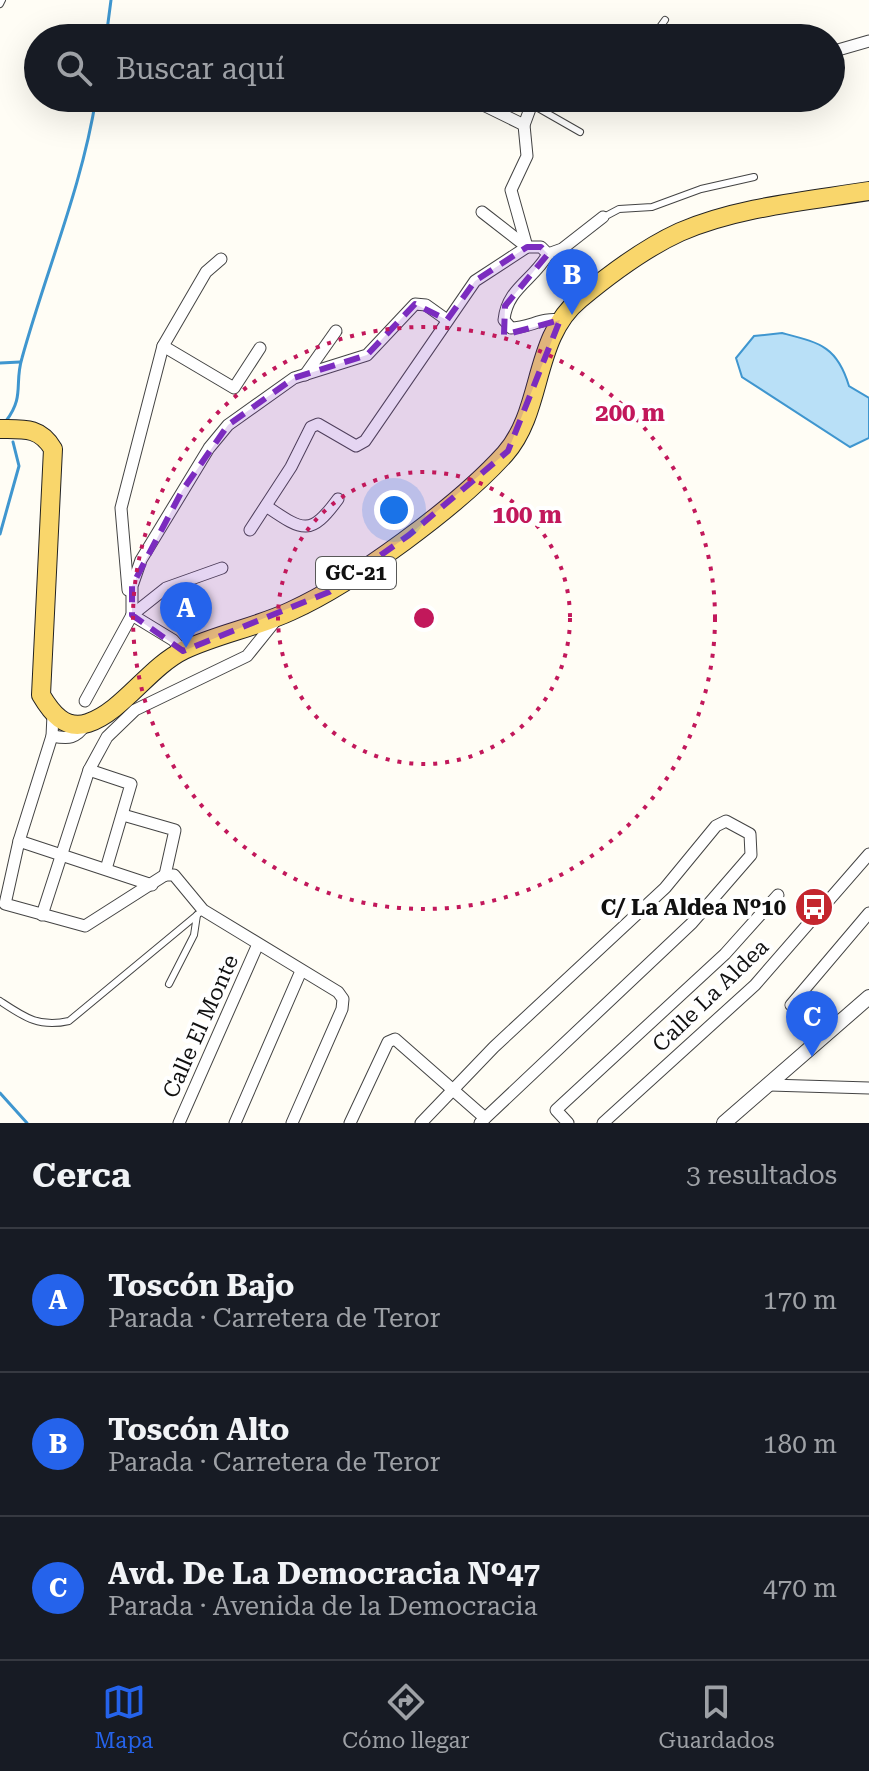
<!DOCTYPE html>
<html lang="es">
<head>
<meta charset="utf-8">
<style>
	body { margin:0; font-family:"Roboto Serif",serif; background:#20242c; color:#f1f3f6 }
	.you { position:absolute; left:394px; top:510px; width:28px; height:28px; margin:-20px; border:6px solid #fff; border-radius:50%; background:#1a73e8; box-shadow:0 0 0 12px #1a73e833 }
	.badge { display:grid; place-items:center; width:52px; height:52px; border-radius:50%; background:#2563eb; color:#fff; font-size:26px; font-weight:700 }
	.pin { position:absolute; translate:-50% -66px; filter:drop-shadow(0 2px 4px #0008) }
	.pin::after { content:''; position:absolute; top:42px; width:28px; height:24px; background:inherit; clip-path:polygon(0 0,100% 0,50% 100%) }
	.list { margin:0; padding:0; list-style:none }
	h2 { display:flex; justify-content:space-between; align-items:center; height:104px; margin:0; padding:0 32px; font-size:34px }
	h2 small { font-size:26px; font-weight:400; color:#9ea1a6 }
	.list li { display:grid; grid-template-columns:52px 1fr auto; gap:24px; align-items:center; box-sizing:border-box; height:144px; padding:0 32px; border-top:2px solid #363941 }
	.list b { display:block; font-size:30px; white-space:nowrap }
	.list p { margin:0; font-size:26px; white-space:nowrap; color:#9ea1a6 }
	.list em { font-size:26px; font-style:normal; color:#9ea1a6 }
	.icon { flex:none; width:44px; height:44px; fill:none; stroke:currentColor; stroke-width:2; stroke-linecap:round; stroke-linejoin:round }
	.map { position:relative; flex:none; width:869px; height:1123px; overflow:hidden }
	.search { position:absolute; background:#171b24; box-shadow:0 8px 32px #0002; left:24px; right:24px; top:24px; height:88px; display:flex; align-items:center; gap:20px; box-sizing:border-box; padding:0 28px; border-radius:44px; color:#9ea1a6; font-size:30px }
	.sheet { height:536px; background:#171b24 }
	nav { display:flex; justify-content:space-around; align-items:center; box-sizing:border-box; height:112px; border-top:2px solid #363941; background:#171b24; font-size:22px; color:#9ea1a6 }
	nav a { display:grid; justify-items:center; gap:4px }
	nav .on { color:#2563eb }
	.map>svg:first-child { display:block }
</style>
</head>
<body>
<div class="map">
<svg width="869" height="1123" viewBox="0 0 869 1123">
	<rect width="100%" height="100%" fill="#fffdf5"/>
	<path fill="#b9e0f7" stroke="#3f96cf" stroke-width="2" d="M782,333c38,10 55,13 67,53l20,12v40l-19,9 -108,-70 -6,-19 18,-22z"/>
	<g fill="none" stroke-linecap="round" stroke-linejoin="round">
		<g stroke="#3f96cf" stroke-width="3">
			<path d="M106,38l5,-38"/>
			<path d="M0,363l20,-1"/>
			<path d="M6,421c19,-25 8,-37 16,-63 24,-87 60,-171 74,-260"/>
			<path d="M0,534l19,-68 -6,-24"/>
			<path d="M0,1093l27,30"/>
		</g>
		<g stroke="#444" stroke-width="8">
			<g id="service">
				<path d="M0,4l2,-4"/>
				<path d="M576,38l7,-8"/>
				<path d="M652,38l13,-18"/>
				<path d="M531,104l49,28"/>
				<path d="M599,108l3,-10"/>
				<path d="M604,217l15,-8 33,-2 49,-18 53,-12"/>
				<path d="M169,984l25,-49 3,-20"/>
				<path d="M0,1001c24,16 39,27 69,20l134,-111"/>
			</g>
		</g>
		<g stroke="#444" stroke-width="13">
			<g id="minor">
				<path d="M831,52l38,-11"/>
				<path d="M469,98l55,27"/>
				<path d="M482,212l45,35"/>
				<path d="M527,247l-16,-57 16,-34 -3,-31 10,-27"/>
				<path d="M548,254l14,-5 41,-32"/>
				<path d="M163,346l71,42 26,-40"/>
				<path d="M305,375l31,-44"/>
				<path d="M266,506c37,25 44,31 72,-7"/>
				<path d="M250,530l41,-63 20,-40 7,-3 38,22 9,-5 110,-160 52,-34h14l7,7c-14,26 -41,34 -44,66l7,8c18,0 31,-11 49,-8"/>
				<path d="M128,590l-7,-82 42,-162 43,-74 15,-13"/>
				<path d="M132,615v-29l9,-26 68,-112 19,-23 66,-47 73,-23 48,-51 11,1 21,15"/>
				<path d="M132,615l41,25 10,11"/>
				<path d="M85,701l47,-86 34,-27 56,-20"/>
				<path d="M53,715l-1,21 -33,105 -14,63 80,22 80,-51"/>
				<path d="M52,736c17,3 24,3 34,-12"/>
				<path d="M89,770l42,14 -25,85"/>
				<path d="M123,815l52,15 -10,45"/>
				<path d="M19,841l133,44"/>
				<path d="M165,875h9l29,35 135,82 5,7 -1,10 -50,114"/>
				<path d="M42,915l47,-145 18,-33 28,-27 112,-54 29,-36"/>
				<path d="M823,1038l-32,-33 78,-92"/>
				<path d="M770,1085l99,3"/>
				<path d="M179,1123l79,-179"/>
				<path d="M235,1123l66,-152"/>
				<path d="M350,1123l38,-81 7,-3 90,79"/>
				<path d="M421,1123l73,-76 171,-159 51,-62 10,-5 24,13 1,21 -59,68 -212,200"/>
				<path d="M568,1123l-12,-13 169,-156 53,-59"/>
				<path d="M603,1123l152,-138 114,-131"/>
			</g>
		</g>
		<g stroke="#444" stroke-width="16">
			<path id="tertiary" d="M724,1123l145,-126"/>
		</g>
		<g stroke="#222" stroke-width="20">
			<path id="primary" d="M0,429c24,0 40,-2 53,20l-12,246c10,17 24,36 47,28 34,-11 61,-56 96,-73 34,-16 73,-23 107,-39 64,-29 167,-105 214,-157 39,-44 27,-116 75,-155 30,-25 65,-51 100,-67 58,-25 127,-31 189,-41"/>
		</g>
		<use href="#service" stroke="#fff" stroke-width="6"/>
		<use href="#minor" stroke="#fff" stroke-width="11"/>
		<use href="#tertiary" stroke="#fff" stroke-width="14"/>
		<use href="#primary" stroke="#f9d66b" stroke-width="18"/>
	</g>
	<path fill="#7b2cbf" fill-opacity="0.2" stroke="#7b2cbf" stroke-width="6" stroke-dasharray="16 10" stroke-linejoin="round" d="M527,247h14l7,7 -43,52 -1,29 56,-15 -52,131 -99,84 -80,57 -146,59 -51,-36v-29l50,-95 46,-66 66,-47 73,-23 48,-51 32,16 28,-39z"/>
	<g fill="none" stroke="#c2185b" stroke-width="4" stroke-dasharray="4 8">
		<circle cx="424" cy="618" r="146"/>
		<circle cx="424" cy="618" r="291"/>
	</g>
	<defs>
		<g id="bus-disc" transform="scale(2)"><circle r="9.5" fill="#c4262e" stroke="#fff"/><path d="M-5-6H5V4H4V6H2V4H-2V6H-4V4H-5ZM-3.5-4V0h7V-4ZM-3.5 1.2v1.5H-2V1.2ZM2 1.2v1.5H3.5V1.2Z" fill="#fff"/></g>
	</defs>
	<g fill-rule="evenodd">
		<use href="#bus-disc" x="814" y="907"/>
	</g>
	<g text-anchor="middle" stroke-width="8" stroke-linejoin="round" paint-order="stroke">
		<rect fill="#fff" stroke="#585858" stroke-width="2" x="316" y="557" width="80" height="32" rx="6"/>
		<g font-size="20" font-weight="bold" fill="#111">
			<text x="356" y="580">GC-21</text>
		</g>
		<g font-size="22" font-weight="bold" fill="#111" stroke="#fff" text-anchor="end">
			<text x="786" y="915">C/ La Aldea Nº10</text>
		</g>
		<g font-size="22" fill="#111" stroke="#fff">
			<text transform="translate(710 995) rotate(-44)" y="8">Calle La Aldea</text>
			<text transform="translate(200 1026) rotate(-66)" y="8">Calle El Monte</text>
		</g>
	</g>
	<circle cx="424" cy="618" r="12" fill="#c2185b" stroke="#fff" stroke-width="4"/>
	<g font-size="24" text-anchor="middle" font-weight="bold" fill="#c2185b" stroke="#fff" stroke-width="8" stroke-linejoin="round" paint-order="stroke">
		<text x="630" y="421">200 m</text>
		<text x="527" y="523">100 m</text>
	</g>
</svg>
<div class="you"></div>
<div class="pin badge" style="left:186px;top:648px">A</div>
<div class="pin badge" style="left:572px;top:315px">B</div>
<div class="pin badge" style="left:812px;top:1057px">C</div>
<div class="search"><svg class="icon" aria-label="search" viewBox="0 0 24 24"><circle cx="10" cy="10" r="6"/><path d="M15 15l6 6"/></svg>Buscar aquí</div>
</div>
<section class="sheet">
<h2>Cerca<small>3 resultados</small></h2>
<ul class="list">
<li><span class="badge">A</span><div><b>Toscón Bajo</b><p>Parada · Carretera de Teror</p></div><em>170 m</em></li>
<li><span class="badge">B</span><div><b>Toscón Alto</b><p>Parada · Carretera de Teror</p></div><em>180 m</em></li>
<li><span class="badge">C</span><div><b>Avd. De La Democracia Nº47</b><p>Parada · Avenida de la Democracia</p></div><em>470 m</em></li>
</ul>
</section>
<nav>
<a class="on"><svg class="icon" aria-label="map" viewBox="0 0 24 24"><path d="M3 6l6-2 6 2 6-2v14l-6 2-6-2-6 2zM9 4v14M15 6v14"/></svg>Mapa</a>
<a><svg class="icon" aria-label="directions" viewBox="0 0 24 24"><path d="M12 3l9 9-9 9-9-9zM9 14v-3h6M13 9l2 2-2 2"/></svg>Cómo llegar</a>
<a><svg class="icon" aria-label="saved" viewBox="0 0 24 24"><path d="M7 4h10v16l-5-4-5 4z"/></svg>Guardados</a>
</nav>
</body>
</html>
